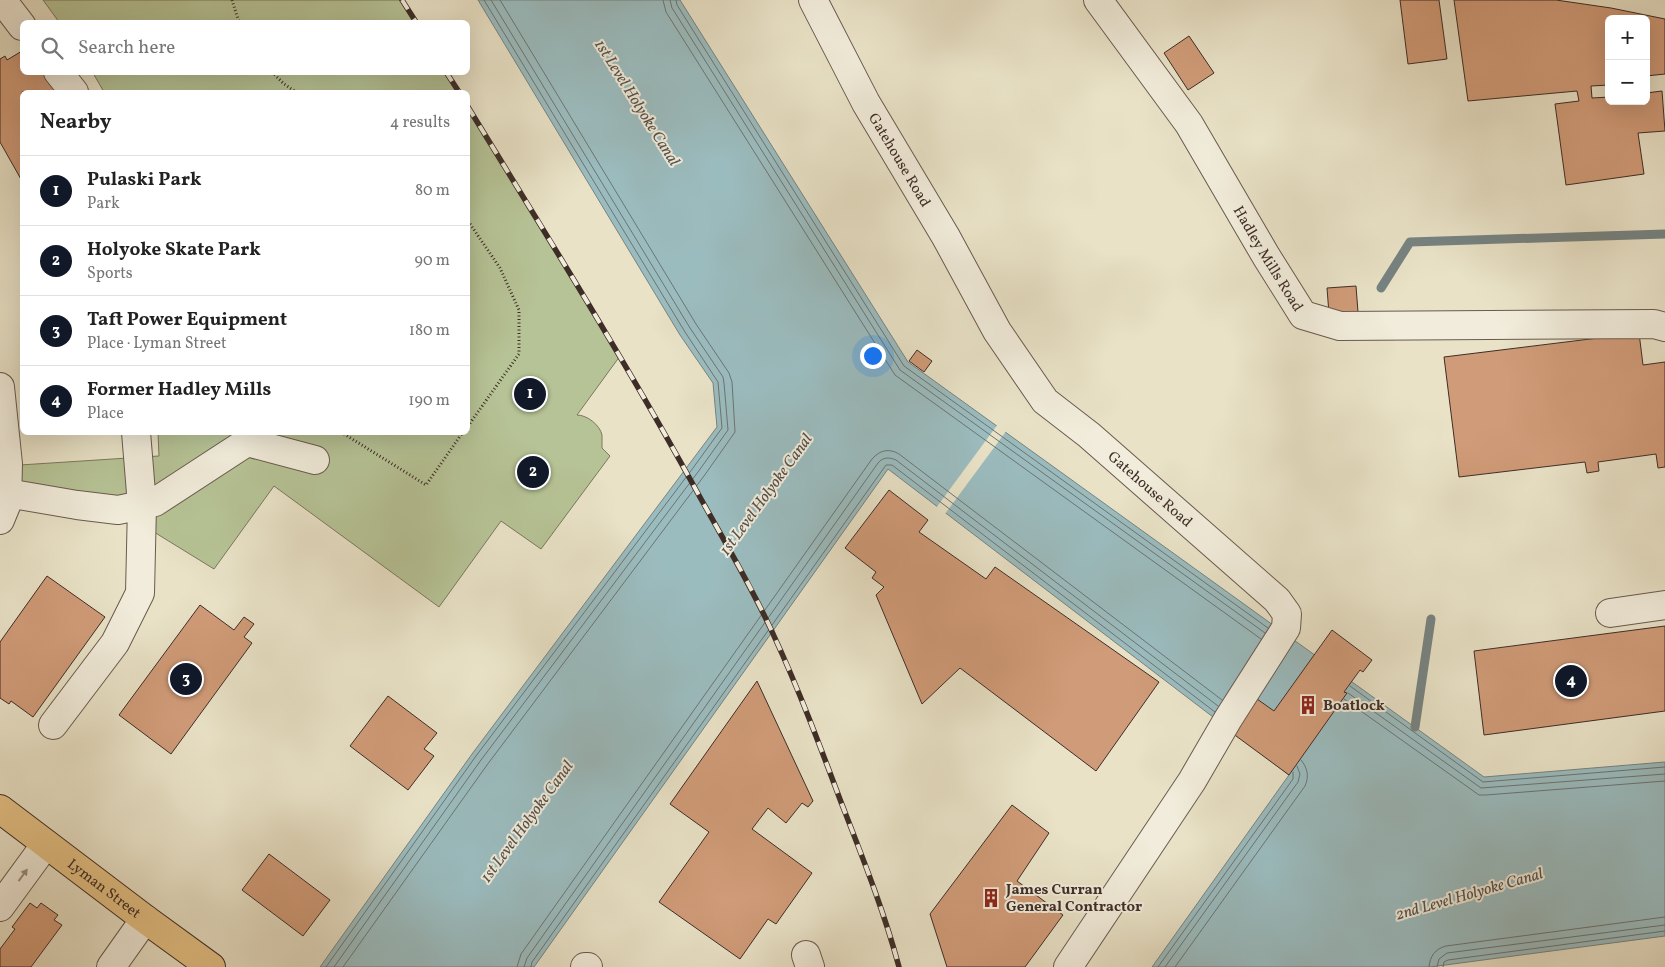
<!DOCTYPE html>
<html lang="en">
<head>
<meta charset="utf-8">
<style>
	body { margin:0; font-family:Vollkorn,serif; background:#f6f6f6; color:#222 }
	.controls { position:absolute; right:15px; top:15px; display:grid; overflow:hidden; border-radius:8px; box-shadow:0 5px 20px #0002 }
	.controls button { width:45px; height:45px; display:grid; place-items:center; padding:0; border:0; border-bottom:1px solid #e0e0e0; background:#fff; color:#222; font:25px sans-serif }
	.you { position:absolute; left:872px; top:355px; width:18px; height:18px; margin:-12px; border:4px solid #fff; border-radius:50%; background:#1a73e8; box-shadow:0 0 0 8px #1a73e833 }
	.badge { display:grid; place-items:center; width:32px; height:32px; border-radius:50%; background:#111827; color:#fff; font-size:16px; font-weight:700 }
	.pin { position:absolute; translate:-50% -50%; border:2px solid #fff; box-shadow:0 1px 5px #0006 }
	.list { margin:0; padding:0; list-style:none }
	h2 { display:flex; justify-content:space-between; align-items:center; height:65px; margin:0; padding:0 20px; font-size:21px }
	h2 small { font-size:16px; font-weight:400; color:#767676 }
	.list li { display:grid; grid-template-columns:32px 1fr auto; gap:15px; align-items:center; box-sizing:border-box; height:70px; padding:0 20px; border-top:1px solid #e0e0e0 }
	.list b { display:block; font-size:19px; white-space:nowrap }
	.list p { margin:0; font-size:16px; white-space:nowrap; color:#767676 }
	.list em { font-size:16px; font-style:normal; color:#767676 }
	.icon { flex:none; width:28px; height:28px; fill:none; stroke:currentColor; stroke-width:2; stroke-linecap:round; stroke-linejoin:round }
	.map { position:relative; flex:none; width:1665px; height:967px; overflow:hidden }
	.search { position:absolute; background:#fff; box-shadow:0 5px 20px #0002; left:20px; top:20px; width:450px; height:55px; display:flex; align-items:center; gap:12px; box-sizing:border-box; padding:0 18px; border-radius:8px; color:#767676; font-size:19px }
	.panel { position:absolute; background:#fff; box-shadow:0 5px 20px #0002; left:20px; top:90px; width:450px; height:345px; border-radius:8px }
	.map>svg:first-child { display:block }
</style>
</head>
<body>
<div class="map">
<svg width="1665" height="967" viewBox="0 0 1665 967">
	<rect width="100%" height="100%" fill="#e9e2c7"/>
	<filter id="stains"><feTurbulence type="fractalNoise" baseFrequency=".004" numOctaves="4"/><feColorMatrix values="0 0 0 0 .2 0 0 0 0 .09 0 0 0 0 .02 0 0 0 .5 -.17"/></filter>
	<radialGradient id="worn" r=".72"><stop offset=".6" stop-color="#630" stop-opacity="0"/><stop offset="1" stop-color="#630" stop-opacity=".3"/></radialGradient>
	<g fill="#b6c396" stroke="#7a785e">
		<path d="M43,0h359l14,22h-357z"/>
		<path d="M93,73h353l13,19h-355z"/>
		<path d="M468,107l152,249 -43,59c10,0 23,10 25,20 0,4 0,9 0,13l8,8 -69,93 -40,-28 -62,86 -165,-121 -60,83 -73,-45 -105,-15h-16v-44l139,-9 -1,-23 310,-1z"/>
	</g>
	<path fill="#9bbcbf" stroke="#768382" d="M478,0h202l228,362 576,415 181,-15v174l-235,31h-278l137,-192 -401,-306 -354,498h-214l152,-213 245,-327 -4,-44 -33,-48z"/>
	<path fill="#e9e2c7" d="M998,424l9,6 -62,84 -9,-6z"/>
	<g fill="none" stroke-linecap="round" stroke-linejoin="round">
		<g stroke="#6c7473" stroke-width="1">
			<path d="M663,0l3,12 229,363 366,264"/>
			<path d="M670,0l2,8 228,362 365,263"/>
			<path d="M676,0l1,5 227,361 364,262"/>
			<path d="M1350,686l133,96 182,-15"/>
			<path d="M1348,693l133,95 184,-14"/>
			<path d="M1344,699l135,96h7l179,-14"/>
			<path d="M326,967l150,-211 217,-288 29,-40 -4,-46 -33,-50 -201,-332"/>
			<path d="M334,967l147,-207 217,-288 30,-42 -4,-47 -1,-6 -33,-49 -199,-328"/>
			<path d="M343,967l144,-202 217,-289 31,-44 -3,-50 -3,-9 -33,-49 -196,-324"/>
			<path d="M517,967l4,-13 351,-495c8,-9 17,-11 27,-5l323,246"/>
			<path d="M524,967l3,-9 351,-495c5,-6 11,-6 18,-3l322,246"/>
			<path d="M531,967l1,-5 354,-497h6l323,247"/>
			<path d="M1158,967l135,-188v-7"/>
			<path d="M1165,967l133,-185 2,-8 -3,-8"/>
			<path d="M1175,967l130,-181c4,-9 3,-18 -4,-26"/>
			<path d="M1429,967c1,-11 6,-18 17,-21l219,-29"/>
			<path d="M1437,967l2,-8 8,-6 218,-28"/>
			<path d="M1443,967l1,-5 4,-2 217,-29"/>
		</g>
		<g stroke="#768382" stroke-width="9">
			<path d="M1381,288l29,-46 255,-8"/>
			<path d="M1415,727l16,-108"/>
		</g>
	</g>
	<g fill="#d09b78" stroke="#3e2d27">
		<path d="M1400,0h39l8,59 -39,5z"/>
		<path d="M1454,0h102l55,8 54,11v55l-19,2v-57h-37v66l-18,1 1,12 17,-1v4h37v-8l16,-2 3,40 -27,2 6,41 -78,11 -11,-81 24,-3 -2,-10 -109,10z"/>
		<path d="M1189,36l25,37 -26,17 -24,-37z"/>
		<path d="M22,51v21h23l11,20h-34v89l-22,-39v-83l5,-3 2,4z"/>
		<path d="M1356,286l2,26 -29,2 -2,-26z"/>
		<path d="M1639,333l4,32 22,-3v105l-7,1 -2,-14 -58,8 1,9 -12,2 -2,-11 -126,15 -15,-120z"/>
		<path d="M917,350l15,11 -8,11 -15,-11z"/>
		<path d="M889,490l39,30 -9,12 67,47 9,-12 164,115 -63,89 -136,-103 -38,36 -46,-109 8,-8 -12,-9 4,-6 -31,-24z"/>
		<path d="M47,576l58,41 -72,100 -22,-16 -2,3 -9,-6v-56z"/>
		<path d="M200,605l34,25 10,-13 10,7 -10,13 8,6 -81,111 -52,-39z"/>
		<path d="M1665,626v85l-181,24 -10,-84z"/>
		<path d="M1332,630l40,30 -9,12 -3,-2 -16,22 3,1 -58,82 -57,-42 25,-34 17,12z"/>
		<path d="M757,681l56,120 -5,6 -6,-4 -16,20 -18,-15 -16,21 60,44 -36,51 -8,-5 -28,40 -81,-57 50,-70 -39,-28z"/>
		<path d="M388,696l49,37 -13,16 10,7 -26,34 -58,-44z"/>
		<path d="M1012,805l37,28 -32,48 46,34 -38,52h-78l-17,-53z"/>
		<path d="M269,854l61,46 -27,36 -61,-46z"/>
		<path d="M30,903l7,5 4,-5 17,12 -4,5 8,5 -31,42h-31v-18l15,-20 -3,-2z"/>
	</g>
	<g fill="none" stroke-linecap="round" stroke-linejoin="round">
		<g stroke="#695a4f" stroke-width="30">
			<g id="minor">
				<path d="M2,0l20,26"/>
				<path id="s1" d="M813,0l53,103 80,134 51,94 48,70 44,34 188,165 10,14 -1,14 -58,91 -36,62 -124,186"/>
				<path id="s2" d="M1098,0l91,124 77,132 37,59 37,11 314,-2 11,3"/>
				<path d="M58,72l16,20"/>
				<path d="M0,387l8,77 -1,39 -7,17"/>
				<path d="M136,432l6,73 13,-3 92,-60 68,18"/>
				<path d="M7,493l70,12 41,5 24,-5 -2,88 -25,50 -62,82"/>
				<path d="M1610,613l55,-8"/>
				<path d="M0,907l46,-63"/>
				<path d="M806,955l4,12"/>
				<path d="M111,967l34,-48"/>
				<path d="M585,967h3"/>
			</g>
		</g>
		<g stroke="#3e2d27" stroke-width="30">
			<g id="major">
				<path id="s3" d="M0,809l145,110 66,48"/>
			</g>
		</g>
		<g stroke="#3e2d27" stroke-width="3" stroke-dasharray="1 2.5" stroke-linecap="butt">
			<path d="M232,0l7,22"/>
			<path d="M272,72l12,12 12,8"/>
			<path d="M468,221l32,47 19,42v44l-51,72"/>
			<path d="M341,432l85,53 37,-53"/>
		</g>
		<use href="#minor" stroke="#f1ecdb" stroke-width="28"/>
		<use href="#major" stroke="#e4c184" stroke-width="28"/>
		<g stroke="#3e2d27" stroke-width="5.5">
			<g id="rail">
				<path d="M402,0l14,22"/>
				<path d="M446,72l13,20"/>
				<path d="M468,107c79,129 160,258 233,392 25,45 52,90 73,137 25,54 46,110 67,166 21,54 43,109 58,165"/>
			</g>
		</g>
		<use href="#rail" stroke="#f1ecdb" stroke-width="4" stroke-dasharray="11" stroke-linecap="butt"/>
	</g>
	<defs><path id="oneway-solid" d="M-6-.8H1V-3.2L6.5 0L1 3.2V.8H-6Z" transform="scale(1.25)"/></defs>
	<use fill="#988c81" href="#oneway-solid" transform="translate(23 875) rotate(-54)"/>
	<defs>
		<g id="building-bare" transform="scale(1.5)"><path d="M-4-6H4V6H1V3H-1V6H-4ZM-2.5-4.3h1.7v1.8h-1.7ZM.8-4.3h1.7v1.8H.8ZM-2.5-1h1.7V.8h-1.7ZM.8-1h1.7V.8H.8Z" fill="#8f2418" stroke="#f1ecdb" stroke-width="2.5" paint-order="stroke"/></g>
	</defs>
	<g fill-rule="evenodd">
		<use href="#building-bare" x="1308" y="705"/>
		<use href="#building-bare" x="991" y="898"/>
	</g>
	<g text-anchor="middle" stroke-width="4" stroke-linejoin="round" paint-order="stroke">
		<g font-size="15" fill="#3e2d27" stroke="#f1ecdb">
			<text dy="5" stroke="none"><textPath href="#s1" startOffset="182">Gatehouse Road</textPath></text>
			<text dy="5" stroke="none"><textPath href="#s2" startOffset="310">Hadley Mills Road</textPath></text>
			<text dy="5" stroke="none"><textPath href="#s1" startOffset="601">Gatehouse Road</textPath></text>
			<text dy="5" stroke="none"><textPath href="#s3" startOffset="131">Lyman Street</textPath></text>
		</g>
		<g font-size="15" font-weight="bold" fill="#3e2d27" stroke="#f1ecdb" text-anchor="start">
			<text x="1323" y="710">Boatlock</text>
			<text x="1006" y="894">James Curran<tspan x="1006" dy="17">General Contractor</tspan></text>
		</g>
		<g font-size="16" font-style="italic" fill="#55514d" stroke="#f1ecdb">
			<text transform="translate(638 102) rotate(58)" y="6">1st Level Holyoke Canal</text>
			<text transform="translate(765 494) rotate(-54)" y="6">1st Level Holyoke Canal</text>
			<text transform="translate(526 821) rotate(-54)" y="6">1st Level Holyoke Canal</text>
			<text transform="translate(1469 893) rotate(-16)" y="6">2nd Level Holyoke Canal</text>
		</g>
	</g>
	<rect width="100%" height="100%" filter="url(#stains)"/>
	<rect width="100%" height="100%" fill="url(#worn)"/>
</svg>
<div class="controls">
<button>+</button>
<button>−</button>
</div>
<div class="you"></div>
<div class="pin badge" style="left:530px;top:394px">1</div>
<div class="pin badge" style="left:533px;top:472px">2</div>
<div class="pin badge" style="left:186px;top:679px">3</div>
<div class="pin badge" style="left:1571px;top:681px">4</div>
<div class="search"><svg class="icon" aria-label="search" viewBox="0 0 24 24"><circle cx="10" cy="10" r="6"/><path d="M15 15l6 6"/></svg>Search here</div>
<section class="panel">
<h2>Nearby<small>4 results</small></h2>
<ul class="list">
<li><span class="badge">1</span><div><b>Pulaski Park</b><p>Park</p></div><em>80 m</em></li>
<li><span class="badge">2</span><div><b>Holyoke Skate Park</b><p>Sports</p></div><em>90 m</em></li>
<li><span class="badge">3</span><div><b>Taft Power Equipment</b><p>Place · Lyman Street</p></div><em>180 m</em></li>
<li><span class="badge">4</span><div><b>Former Hadley Mills</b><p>Place</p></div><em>190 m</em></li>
</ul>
</section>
</div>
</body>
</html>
